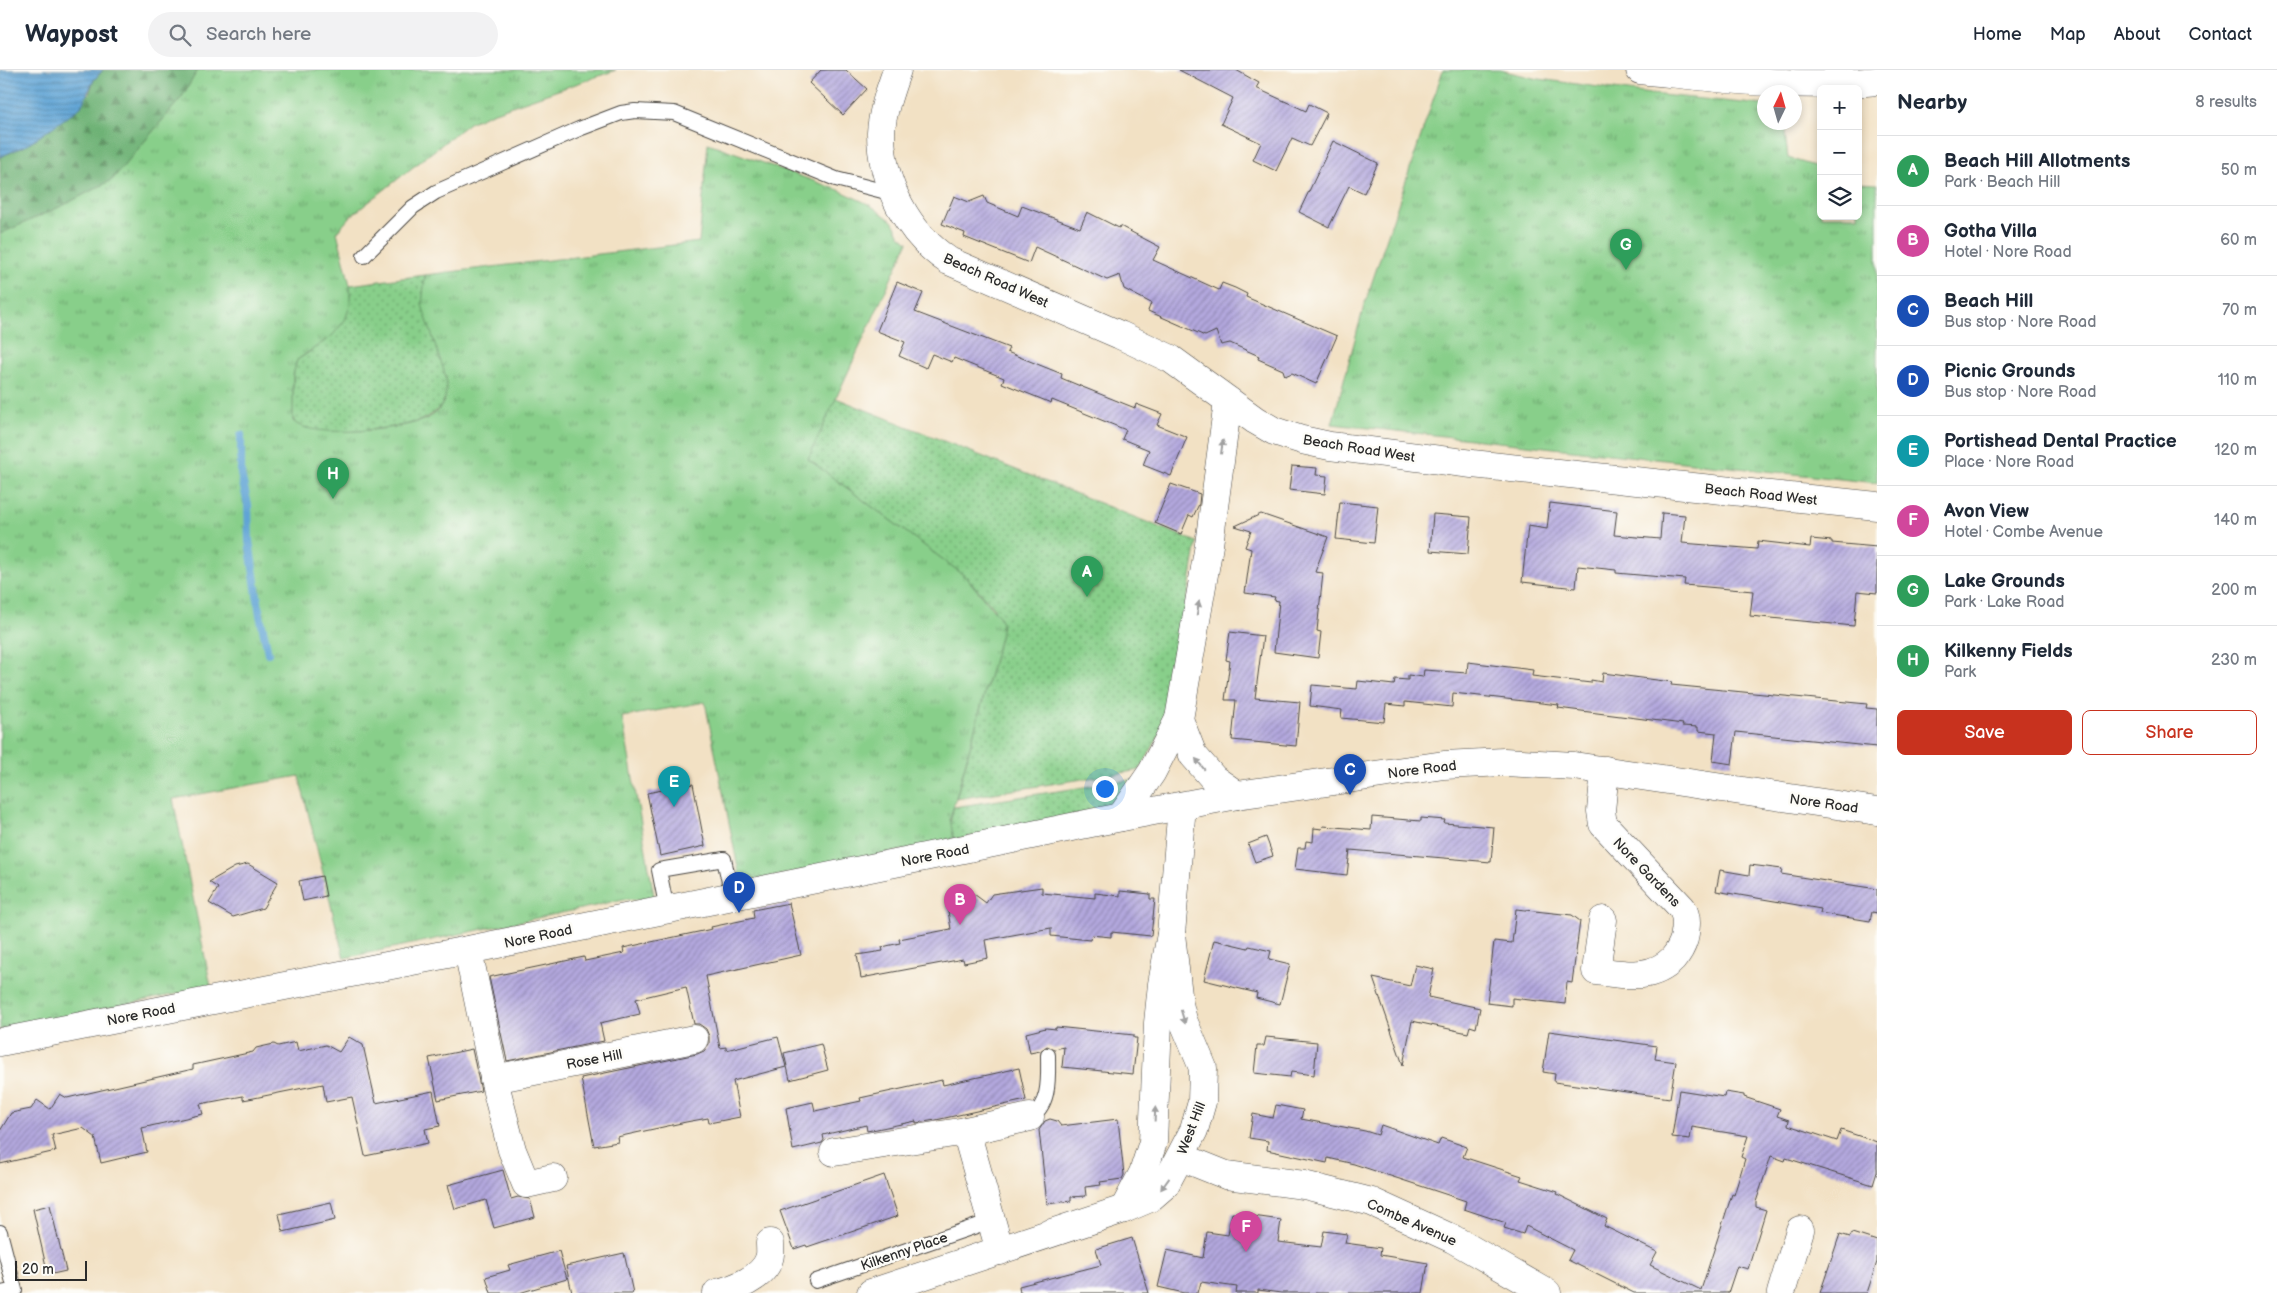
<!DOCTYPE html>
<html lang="en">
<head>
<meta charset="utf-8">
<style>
	body { margin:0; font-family:"Balsamiq Sans",sans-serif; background:#f2f2f3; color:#1f2937 }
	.controls { position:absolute; right:15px; top:15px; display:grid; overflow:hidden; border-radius:8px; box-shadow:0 2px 8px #0003 }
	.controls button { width:45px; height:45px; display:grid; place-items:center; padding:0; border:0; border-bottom:1px solid #e0e1e3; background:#fff; color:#1f2937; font:25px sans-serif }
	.compass { position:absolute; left:1757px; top:15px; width:45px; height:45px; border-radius:50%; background:#fff; box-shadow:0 2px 8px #0003; rotate:5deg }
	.scale { position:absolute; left:15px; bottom:12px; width:72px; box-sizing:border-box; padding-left:5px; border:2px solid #2b2b2b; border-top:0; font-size:14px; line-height:18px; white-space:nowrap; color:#2b2b2b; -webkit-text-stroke:4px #fdfcf7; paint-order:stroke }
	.you { position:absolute; left:1104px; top:718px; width:18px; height:18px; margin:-12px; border:4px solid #fff; border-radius:50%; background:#1a73e8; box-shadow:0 0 0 8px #1a73e833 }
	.badge { display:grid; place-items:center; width:32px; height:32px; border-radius:50%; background:#c8321e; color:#fff; font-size:16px; font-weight:700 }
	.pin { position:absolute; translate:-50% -41px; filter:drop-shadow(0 1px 2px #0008) }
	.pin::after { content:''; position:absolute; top:26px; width:18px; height:15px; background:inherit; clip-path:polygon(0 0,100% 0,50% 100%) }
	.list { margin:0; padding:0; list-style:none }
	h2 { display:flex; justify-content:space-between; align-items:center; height:65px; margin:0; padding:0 20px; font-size:21px }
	h2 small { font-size:16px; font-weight:400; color:#747a83 }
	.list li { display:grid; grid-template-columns:32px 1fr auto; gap:15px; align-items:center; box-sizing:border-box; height:70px; padding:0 20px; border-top:1px solid #e0e1e3 }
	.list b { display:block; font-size:19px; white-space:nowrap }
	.list p { margin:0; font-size:16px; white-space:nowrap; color:#747a83 }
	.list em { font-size:16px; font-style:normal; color:#747a83 }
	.actions { display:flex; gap:10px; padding:15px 20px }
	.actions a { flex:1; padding:11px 0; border:1px solid #c8321e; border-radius:8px; text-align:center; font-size:18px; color:#c8321e }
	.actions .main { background:#c8321e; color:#fff }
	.icon { flex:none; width:28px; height:28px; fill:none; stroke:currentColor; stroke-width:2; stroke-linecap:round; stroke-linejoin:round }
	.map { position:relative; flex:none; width:1877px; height:1223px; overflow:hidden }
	header { display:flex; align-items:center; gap:30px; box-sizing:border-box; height:70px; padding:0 25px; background:#fff; border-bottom:1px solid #e0e1e3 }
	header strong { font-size:24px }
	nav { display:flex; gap:28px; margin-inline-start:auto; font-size:18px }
	.search { width:350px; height:45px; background:#f2f2f3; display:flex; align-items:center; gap:12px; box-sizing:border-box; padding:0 18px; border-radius:28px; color:#747a83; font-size:19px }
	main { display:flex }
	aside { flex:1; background:#fff }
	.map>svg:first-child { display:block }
</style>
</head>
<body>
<header>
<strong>Waypost</strong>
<div class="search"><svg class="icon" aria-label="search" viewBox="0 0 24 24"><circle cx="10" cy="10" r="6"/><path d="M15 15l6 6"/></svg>Search here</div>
<nav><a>Home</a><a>Map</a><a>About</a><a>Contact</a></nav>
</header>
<main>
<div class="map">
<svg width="1877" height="1223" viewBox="0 0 1877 1223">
	<defs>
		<pattern id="grass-dots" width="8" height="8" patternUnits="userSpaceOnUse" patternTransform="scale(1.25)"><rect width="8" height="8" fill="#88cf8a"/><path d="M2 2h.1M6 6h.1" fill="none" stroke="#6fa871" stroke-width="1.8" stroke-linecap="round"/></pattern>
		<pattern id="forest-firs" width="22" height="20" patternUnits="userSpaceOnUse" patternTransform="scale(1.25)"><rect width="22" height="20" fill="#6eb276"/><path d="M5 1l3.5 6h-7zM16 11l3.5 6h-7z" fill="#5b9161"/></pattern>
		<pattern id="park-tufts" width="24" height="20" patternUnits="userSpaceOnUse" patternTransform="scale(1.25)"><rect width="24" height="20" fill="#88cf8a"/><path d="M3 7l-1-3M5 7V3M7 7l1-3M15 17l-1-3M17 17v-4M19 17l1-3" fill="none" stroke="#6fa871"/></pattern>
		<pattern id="water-rules" width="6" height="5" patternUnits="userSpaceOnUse" patternTransform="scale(1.25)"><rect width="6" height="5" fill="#60a4d5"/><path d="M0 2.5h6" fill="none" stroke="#4f86ad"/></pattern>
		<pattern id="building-hatch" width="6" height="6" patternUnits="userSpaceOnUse" patternTransform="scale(1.25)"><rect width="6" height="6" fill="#b3a8de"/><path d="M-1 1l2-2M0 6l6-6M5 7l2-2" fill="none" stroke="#9289b4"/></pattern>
	</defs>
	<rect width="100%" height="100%" fill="#fdfcf7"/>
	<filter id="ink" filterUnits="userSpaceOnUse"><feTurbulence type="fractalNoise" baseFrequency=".02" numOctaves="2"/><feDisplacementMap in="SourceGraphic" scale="10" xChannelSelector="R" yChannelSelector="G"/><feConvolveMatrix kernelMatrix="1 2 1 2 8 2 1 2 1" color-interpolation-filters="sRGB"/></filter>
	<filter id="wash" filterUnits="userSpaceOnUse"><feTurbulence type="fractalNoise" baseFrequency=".0096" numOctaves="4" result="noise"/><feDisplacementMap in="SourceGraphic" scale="20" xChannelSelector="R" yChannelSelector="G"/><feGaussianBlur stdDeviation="1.12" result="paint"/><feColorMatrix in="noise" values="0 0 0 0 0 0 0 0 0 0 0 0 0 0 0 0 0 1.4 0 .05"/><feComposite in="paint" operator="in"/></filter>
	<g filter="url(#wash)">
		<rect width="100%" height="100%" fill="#f2e1c4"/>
		<g fill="url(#grass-dots)" stroke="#5a7d5a">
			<path d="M425,205c-10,67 77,140 -40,153 -28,3 -63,9 -90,-4l-3,-10 2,-47 3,-7 14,-9 39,-56v-10z"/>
			<path d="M836,328l361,144 -31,181 -26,47 -184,29 44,-162 -6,-29 -29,-32 -157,-117z"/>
			<path d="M1136,709l-13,18 -14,11 -155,32c-5,-11 -4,-22 0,-33z"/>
		</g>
		<path fill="url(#forest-firs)" stroke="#4c6e50" d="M103,0h95l-16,27 -70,83 -48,25 -64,29v-77l29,-13 24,-19 36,-31 5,-14z"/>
		<g fill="url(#park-tufts)" stroke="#5a7d5a">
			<path d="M198,0h418l-124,43 -23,10 -118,93 -14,16 13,53v21l-5,14 -13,16 -35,24 -4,15v46c16,19 122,9 140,-6 13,-10 14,-23 13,-38l-24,-72 3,-30 274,-33 9,-99 131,47 31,15 22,16 8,14 8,7 -100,217 157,117 34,40 3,7 -2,14 -50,182 4,21 -213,43 -36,-181 -83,15 33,184 -32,-2 -28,7 -251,52 -45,-182 -126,23 38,188 -211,43v-796l64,-29 48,-25 70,-83z"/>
			<path d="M1443,0h57l39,9 112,15 113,11v17l24,1 -3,10 3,25 33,10v48h37v-33l19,1v299l-545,-59 32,-118z"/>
		</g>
		<path fill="url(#water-rules)" stroke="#466880" d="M0,0h103l-9,10 -13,27 -52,37 -29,13z"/>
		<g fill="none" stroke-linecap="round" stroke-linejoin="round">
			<path stroke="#60a4d5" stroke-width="8" d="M241,365v39l7,31 1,36 11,74 8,38"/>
		</g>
		<g id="blocks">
			<g fill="url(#building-hatch)">
				<path d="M821,0h25l21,19 -24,26 -34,-32z"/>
				<path d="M1179,0h57l23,13 -3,5 50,23 3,-7 18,9 -17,33 -18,-8 -16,33 -23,-11 8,-17 -40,-19 12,-26z"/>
				<path d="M1333,71l45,22 -14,30 -15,-7 -20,41 -30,-15z"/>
				<path d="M954,126l15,6 15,-6 3,7 31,13 4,-10 58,22 7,-16 32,16 1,-2 40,21 -7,13 66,30 3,-7 13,5 12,6 -1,3 91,39 -21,48 -24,-11 -7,3 -2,-6 -25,-11 1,-3 -29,-13 -9,2 -5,-14 -11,5 -57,-25 3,-8 -27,-14 -4,-14 -13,5 -72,-33 -6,16 -65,-26 1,-4 -23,-9z"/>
				<path d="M897,212l26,11 -8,19 94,36 -2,4 55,22 -1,4 24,10 50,20 1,-4 26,10 -5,11 30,12 -16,39 -28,-11 6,-15 -27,-11 4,-9 -74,-30 -1,3 -49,-20 2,-5 -50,-20 -2,4 -20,-8 -6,14 -27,-12 6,-14 -28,-11z"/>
				<path d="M1292,396l25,2 -1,7 11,1 -2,18 -36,-4z"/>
				<path d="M1171,414l29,10 -1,10 -6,13 -4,-2 -8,19 -26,-11z"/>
				<path d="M1340,432l38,4 -4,37 -38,-4z"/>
				<path d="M1550,433l67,8 -3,24 46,4 2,-26 23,2 -3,28 75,6 1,-8 52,6 1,-8 21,2v2l45,4v46l-20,-2 -3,35 -104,-10 3,-25 -69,-6 1,-6 -69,-6v-3l-38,-4 -2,22 -54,-6 6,-56 19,3z"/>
				<path d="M1261,444l67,23 -13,35 8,1 -6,58 4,1 -3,26 -44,-6 5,-51 -5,-1 1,-3 -30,-4 6,-44 -6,-2 6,-16 -16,-5z"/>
				<path d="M1433,444l38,3 -3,37 -38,-3z"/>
				<path d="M1230,562l33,4 -8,62 45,4 -4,44 -64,-6 4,-40h-11l5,-39 -4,-1z"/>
				<path d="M1468,592l65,8 -1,6 59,7v-3l11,2 1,-9 69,9 -1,3 196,19 -1,4 11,1v38l-141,-15 -4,32 -19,-3 3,-28 -18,-2v-4l-16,-1 1,-2 -125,-16 1,-3 -106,-12 -1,14 -47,-5v4l-19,-2 -2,18 -43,-4 1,-8 -32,-4 2,-21 45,4 1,-8 36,4 1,-6 13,1v-5l15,2 1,-7 43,3z"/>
				<path d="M693,714l12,62 -45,10 -13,-63z"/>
				<path d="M1372,747l49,4v-3l24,2 -1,3 50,4 -3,35 -141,-12 -3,25 -52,-6 3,-21h7l1,-7 7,1 1,-14 8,1 1,-3 48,4z"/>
				<path d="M1266,767l7,19 -18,6 -7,-18z"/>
				<path d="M248,794l30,18 -15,26 -30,9 -24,-14 9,-15 -9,-6 26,-15z"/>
				<path d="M1750,795l32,4 -1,5 96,15v24l-5,-1 -2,9 -50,-8 1,-4 -105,-18 4,-21 29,5z"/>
				<path d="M322,806l4,20 -23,5 -4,-20z"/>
				<path d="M1042,817v6l53,5v-5l25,3v-5l30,3v5h5l-4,37 -40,-4v5l-20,-2 -1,5 -39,-4v-8l-66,12 3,18 -24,5 -1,-4 -102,19 -4,-23 26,-4 -1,-4 18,-4 -1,-4 52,-10 -4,-24 22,-4 5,-7 12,9 6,-9z"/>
				<path d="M789,833l12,52 -95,21 14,72 6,-1v3l52,-13 8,30 -53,14 7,36 -31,6 -1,-5 -22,4 -69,15 1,5 -24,4 -13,-68 116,-24 7,-3 5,-7v-8l-3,-7 -7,-5h-5l-8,-37 -50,12 4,15 -40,9 4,18 -97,20 -18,-84 95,-20 1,4 39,-8 -1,-5 89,-19 -1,-2 43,-9 -1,-8z"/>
				<path d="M1516,839l56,6 8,6 -8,62 -5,-1 -2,22 -53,-6v8l-25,-3 7,-62 18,2z"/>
				<path d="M1214,870l34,8 1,-2 22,5 -2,8 21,5 -10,40 -24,-6 1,-5 -53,-13z"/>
				<path d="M1415,895l19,4 -6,28 52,11 -4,20 -6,-2 -2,7 -56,-12 -9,44 -30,-87 37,8z"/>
				<path d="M1056,957l78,8v3h3l-4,36 -71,-7 2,-20 -10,2 -7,-3 -7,5 -10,2 -4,-20 20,-5 10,1z"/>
				<path d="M1549,961l108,15 -2,13 21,3 -6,36 -116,-16 1,-8 -12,-2z"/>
				<path d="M349,967l14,8 13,58 57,-12 7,35 -15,3 3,14 -63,13 -13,-59 -26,5 -3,-18 -69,14 -11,2v-4l-43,8 3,10 -61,14 5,24 -46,11 -6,-26 -12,-9 -31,7 4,16 -56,13v-33l11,-18 20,-4 6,-9 13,9 10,-15 7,4 126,-29v-4l60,-13 3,-4 18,-4 4,2 18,-4 2,9 28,-6 13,7z"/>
				<path d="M1266,967l51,5 -3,33 -23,-3 -1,5 -36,-4 3,-27h7z"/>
				<path d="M821,974l7,26 -38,10 -6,-27z"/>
				<path d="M472,979l9,42 -43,9 -9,-42z"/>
				<path d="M1019,998l7,32 -90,20 -20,3v-2l-49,10 -1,-6 -43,10 1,5 -2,3 -29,7 -7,-42 27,-6 2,9 46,-10 -1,-3 82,-18 1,5z"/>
				<path d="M1679,1020l45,7 1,-5 19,3v2l36,12 -3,7 12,4 -1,5 49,16 4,-11 36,12v30l-4,13 -87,-27 -1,3 -14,-5 -15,46v5l10,3 -18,59 -11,-3 -9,27h-94l-66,-33 5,-10 -47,-24 -3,8 -19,-6 2,-5 -42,-14 2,-8 -112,-37 -26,-6 -1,5 -60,-13 1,-9 -19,-3 4,-24 20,4 3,-13 27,5 -2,9 64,12 13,4 3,-10 57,20 3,-7 26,9 -4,10 59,19 -2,4 38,12 -1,2 50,25 -3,7 53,26 -7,13 51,25 31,-96 2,1 11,-36 -4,-2 7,-21 -56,-9 -2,12 -18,-2z"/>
				<path d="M1050,1049l7,2 4,5 57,-7 6,56 -2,4 -22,3 1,3 -16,2 1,9 -15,1v4l-24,3 -8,-74 6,-9z"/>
				<path d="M503,1100l8,29 7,-2 12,2 5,18 -41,11 -8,-28 -31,9 -7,-24z"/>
				<path d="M884,1105l14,41 -91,31 -1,-2 -12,4 -14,-38z"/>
				<path d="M331,1132l4,18 -52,12 -4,-18z"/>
				<path d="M50,1135l16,66 -18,4 -15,-66z"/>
				<path d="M1232,1143l49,7 -3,22 43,5 3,-16 23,3 -2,9 36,5 -1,7 48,8 -5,30h-142l-23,-3v3h-22l1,-6 -36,-5 -3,11h-14l-26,-6 9,-37 36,8 4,-26 21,3z"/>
				<path d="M1852,1163l25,8v21l-10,31h-47l20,-59 10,3z"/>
				<path d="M1132,1168l17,55h-129l-1,-7 82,-21 -5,-16z"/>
				<path d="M559,1181l8,28 -48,14h-28l-5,-16 24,-7 -2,-5z"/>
				<path d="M624,1183l9,40h-61l-6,-27z"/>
			</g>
		</g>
	</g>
	<g filter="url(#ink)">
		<use href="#blocks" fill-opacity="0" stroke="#494642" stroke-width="1"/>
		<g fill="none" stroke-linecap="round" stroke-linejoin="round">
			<g stroke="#494642" stroke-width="16">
				<g id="service">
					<path d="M364,186l49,-49 23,-15 143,-63 42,-16 14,-2 39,2 162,66 58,15"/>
					<path d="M667,840l-8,-40 65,-11 8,37"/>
					<path d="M1030,1047c21,-12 18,-41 18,-62"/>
					<path d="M0,1162l15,58 -14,3"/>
					<path d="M816,1211l175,-60"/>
				</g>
			</g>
			<g stroke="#494642" stroke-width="29">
				<g id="minor">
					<path d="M897,0c-7,20 -15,42 -16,63 0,50 27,101 68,128l171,74 51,24 84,61 19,11 28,9 28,6 142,18 405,42"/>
					<path d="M1640,0c79,8 157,19 237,11"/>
					<path d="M1228,331l-19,144 -30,174 14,36 21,24 23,16"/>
					<path d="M1121,747l31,-45 27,-53"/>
					<path d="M1603,850l-7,51c28,3 55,10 77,-12 5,-6 9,-13 11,-20 2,-11 4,-21 -2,-31l-79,-84 -2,-13 4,-41"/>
					<path d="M468,880l29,142 15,58 14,34 27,-6"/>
					<path d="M494,1009l200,-40"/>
					<path d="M966,1061l34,120"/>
					<path d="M834,1082l132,-21 64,-14"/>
					<path d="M1181,1087l45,18 78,10 68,17 81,37 94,54"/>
					<path d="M717,1223c17,-4 46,-15 52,-34 2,-5 1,-11 1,-16"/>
					<path d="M1781,1223l19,-63"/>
				</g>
			</g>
			<g stroke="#494642" stroke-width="29">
				<g id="tertiary">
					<path d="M0,972l468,-92 628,-128 141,-27 207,-30 60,-3 70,4 303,45"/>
					<path d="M1124,1139l19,-36 10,-31 5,-119 4,-39 9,-50 11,-128"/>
					<path d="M871,1223l253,-84 26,-11 15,-13 29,-55 8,-28 1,-34 -20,-48 -4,-16 -8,-70"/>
				</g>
			</g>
			<use href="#service" stroke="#fff" stroke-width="14"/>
			<use href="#minor" stroke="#fff" stroke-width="28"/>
			<use href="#tertiary" stroke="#fff" stroke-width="28"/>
		</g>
		<defs><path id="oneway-solid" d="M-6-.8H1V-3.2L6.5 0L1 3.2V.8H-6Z" transform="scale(1.25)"/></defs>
		<g fill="#a0a0a0">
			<use href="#oneway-solid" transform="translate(1222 377) rotate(-82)"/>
			<use href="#oneway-solid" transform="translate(1198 538) rotate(-80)"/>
			<use href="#oneway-solid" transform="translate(1200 694) rotate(-129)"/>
			<use href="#oneway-solid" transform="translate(1183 947) rotate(73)"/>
			<use href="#oneway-solid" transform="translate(1155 1044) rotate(-87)"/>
			<use href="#oneway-solid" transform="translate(1165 1114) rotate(126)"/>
		</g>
	</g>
	<g text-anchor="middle" stroke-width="5" stroke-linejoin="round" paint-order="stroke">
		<g font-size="14" fill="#2b2b2b" stroke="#fdfcf7">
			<text transform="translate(996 210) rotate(24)" y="5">Beach Road West</text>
			<text transform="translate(1359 378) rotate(9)" y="5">Beach Road West</text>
			<text transform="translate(1761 424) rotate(6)" y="5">Beach Road West</text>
			<text transform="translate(1422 699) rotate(-7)" y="5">Nore Road</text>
			<text transform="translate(1824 733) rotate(8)" y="5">Nore Road</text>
			<text transform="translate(935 785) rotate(-11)" y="5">Nore Road</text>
			<text transform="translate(1647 802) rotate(46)" y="5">Nore Gardens</text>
			<text transform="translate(538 866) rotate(-12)" y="5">Nore Road</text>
			<text transform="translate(141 944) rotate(-11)" y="5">Nore Road</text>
			<text transform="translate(594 989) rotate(-11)" y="5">Rose Hill</text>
			<text transform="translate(1191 1058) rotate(-69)" y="5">West Hill</text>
			<text transform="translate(1412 1152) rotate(24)" y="5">Combe Avenue</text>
			<text transform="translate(904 1181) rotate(-19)" y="5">Kilkenny Place</text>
		</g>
	</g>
</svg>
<div class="controls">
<button>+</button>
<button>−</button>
<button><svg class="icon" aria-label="layers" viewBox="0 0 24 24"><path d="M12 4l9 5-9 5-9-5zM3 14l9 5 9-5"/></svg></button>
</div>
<svg class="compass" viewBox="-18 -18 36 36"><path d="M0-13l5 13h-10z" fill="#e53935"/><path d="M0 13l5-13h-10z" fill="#747a83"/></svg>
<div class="scale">20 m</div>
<div class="you"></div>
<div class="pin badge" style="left:1087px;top:527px;background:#2e9e5b">A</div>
<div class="pin badge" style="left:960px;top:855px;background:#d1479c">B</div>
<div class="pin badge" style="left:1350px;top:725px;background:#1a4fb4">C</div>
<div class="pin badge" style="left:739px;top:843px;background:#1a4fb4">D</div>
<div class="pin badge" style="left:674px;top:737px;background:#0f9aa8">E</div>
<div class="pin badge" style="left:1246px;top:1182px;background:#d1479c">F</div>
<div class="pin badge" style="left:1626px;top:200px;background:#2e9e5b">G</div>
<div class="pin badge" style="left:333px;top:429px;background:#2e9e5b">H</div>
</div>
<aside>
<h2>Nearby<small>8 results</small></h2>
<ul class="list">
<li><span class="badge" style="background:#2e9e5b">A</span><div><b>Beach Hill Allotments</b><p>Park · Beach Hill</p></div><em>50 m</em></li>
<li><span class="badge" style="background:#d1479c">B</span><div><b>Gotha Villa</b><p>Hotel · Nore Road</p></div><em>60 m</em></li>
<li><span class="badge" style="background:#1a4fb4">C</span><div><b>Beach Hill</b><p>Bus stop · Nore Road</p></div><em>70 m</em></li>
<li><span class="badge" style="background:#1a4fb4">D</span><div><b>Picnic Grounds</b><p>Bus stop · Nore Road</p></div><em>110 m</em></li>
<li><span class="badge" style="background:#0f9aa8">E</span><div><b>Portishead Dental Practice</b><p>Place · Nore Road</p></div><em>120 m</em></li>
<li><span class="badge" style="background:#d1479c">F</span><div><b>Avon View</b><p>Hotel · Combe Avenue</p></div><em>140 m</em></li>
<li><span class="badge" style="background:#2e9e5b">G</span><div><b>Lake Grounds</b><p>Park · Lake Road</p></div><em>200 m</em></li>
<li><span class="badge" style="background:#2e9e5b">H</span><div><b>Kilkenny Fields</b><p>Park</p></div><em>230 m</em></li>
</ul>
<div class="actions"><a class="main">Save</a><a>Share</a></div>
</aside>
</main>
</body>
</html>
